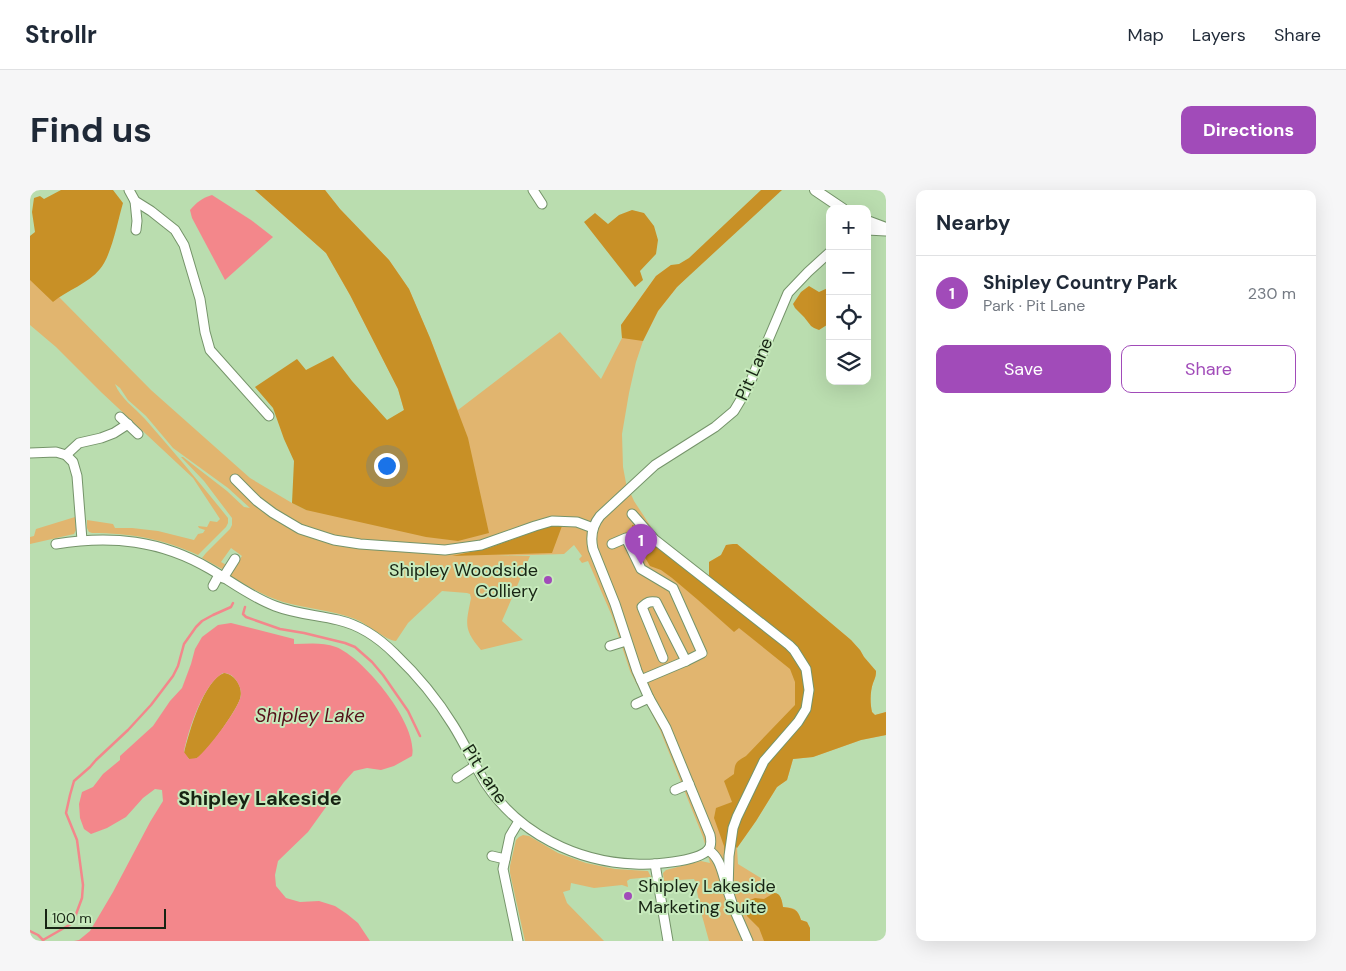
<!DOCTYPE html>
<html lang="en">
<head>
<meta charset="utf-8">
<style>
	body { margin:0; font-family:"DM Sans",sans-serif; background:#f6f6f7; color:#1f2937 }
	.controls { position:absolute; right:15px; top:15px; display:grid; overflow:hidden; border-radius:10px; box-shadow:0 5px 20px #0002 }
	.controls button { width:45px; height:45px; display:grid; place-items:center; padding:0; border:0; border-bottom:1px solid #e0e1e3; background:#fff; color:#1f2937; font:25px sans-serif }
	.scale { position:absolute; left:15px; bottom:12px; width:121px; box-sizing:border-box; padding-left:5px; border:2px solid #172413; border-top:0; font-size:14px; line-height:18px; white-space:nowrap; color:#172413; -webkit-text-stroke:4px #c7eabc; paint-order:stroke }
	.you { position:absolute; left:356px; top:275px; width:18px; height:18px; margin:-12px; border:4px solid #fff; border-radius:50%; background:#1a73e8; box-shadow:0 0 0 8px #1a73e833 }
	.badge { display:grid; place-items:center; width:32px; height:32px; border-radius:50%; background:#a14bb9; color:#fff; font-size:16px; font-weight:700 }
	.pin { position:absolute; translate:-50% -41px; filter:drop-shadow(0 1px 2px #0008) }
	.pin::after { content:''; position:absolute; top:26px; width:18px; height:15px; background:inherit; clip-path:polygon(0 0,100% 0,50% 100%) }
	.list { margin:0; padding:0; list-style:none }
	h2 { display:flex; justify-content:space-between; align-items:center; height:65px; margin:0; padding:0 20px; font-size:21px }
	h2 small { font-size:16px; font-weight:400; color:#747a83 }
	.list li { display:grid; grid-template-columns:32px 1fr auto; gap:15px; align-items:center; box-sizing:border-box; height:75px; padding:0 20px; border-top:1px solid #e0e1e3 }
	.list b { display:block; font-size:19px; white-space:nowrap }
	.list p { margin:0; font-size:16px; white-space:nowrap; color:#747a83 }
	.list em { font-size:16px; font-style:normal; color:#747a83 }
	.actions { display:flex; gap:10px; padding:15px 20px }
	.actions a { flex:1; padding:11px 0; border:1px solid #a14bb9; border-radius:10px; text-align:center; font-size:18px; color:#a14bb9 }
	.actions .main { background:#a14bb9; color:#fff }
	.icon { flex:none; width:28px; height:28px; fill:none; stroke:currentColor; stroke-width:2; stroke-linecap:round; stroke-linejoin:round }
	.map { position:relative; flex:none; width:856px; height:751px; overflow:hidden; border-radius:10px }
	header { display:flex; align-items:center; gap:30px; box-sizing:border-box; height:70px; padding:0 25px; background:#fff; border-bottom:1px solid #e0e1e3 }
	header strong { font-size:24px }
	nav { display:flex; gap:28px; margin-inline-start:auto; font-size:18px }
	.intro { display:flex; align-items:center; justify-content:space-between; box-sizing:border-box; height:120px; padding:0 30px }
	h1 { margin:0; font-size:35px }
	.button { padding:12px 22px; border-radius:10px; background:#a14bb9; color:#fff; font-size:18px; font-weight:700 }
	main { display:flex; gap:30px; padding:0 30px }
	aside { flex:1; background:#fff; border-radius:10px; box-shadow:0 5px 20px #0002 }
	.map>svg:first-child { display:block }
</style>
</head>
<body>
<header>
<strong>Strollr</strong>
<nav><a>Map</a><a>Layers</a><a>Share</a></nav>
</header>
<div class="intro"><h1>Find us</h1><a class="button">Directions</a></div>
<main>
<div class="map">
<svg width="856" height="751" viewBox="0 0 856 751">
	<rect width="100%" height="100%" fill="#baddaf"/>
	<g fill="#e1b56f">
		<path d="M225,0h70l15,19 49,51 20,29 21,49 28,72 102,-78 41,47 21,-41 -1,-13 35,-49 15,-11 14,14 -8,8 -19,24 -15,30 -7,21 -7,31 -7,41 1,33 3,16 8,18 23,35 52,43v-17l12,-7 5,-10 11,-1 114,96 9,10 4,7 12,14c0,5 -1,7 -3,12 -3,9 -3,20 -1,29l3,3 11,-3v23l-25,5 -48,17 -20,2 -6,21 -10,7 -21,34 -19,27 1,16 31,19 4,10c8,0 9,8 10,14 12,1 14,1 18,13l6,2 3,6v13h-101l-8,-29 -6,-31 -1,-2 -30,2 -1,-8 3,-3 35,-9 9,2 -7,-26 -43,-107 -30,-59 -18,-55 -24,-55 -6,2 -3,-4 3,-3 -8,-11 -10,9 -68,2h34l-28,65 21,19 -42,10c-18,-21 -15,-26 -10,-52l-1,-4 -3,-1 -25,-2 -34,32 -12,18c-9,0 -30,-18 -41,-22 -23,-9 -48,-10 -72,-17 -19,-6 -36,-16 -52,-26l-1,-3 12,-17 -11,-8 -10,14 7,4 -4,4 -22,-12 4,-5 24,-24 2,-4v-7l-28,-37 -23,-24h2l44,34 17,16 6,1 -22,-20 -55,-40 -27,-32 -18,-16 -8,-12 -5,-4c5,14 20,24 30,35 28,32 56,65 83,99v5l-2,4 -28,28c-35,-16 -67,-22 -106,-22l-3,-1 -2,-4v-8l26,4 2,4h17l26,3 36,9 4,-6 5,-1 2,-3 -6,-2 -1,-2 9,1 3,-6 7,1 3,-3 -27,-41 -92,-86 -45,-45 -26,-22v-60l29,32 92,93 99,88 42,25 14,7 98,-100 -6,-21 -48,-94 -24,-42z"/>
		<path d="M45,327l1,13 -2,4 -44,10v-7l4,-1 2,-7z"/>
		<path d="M493,645l6,1 29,17 28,10 29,6 33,2 3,6 -21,2 -3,2 1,6 -6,-2 -28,3 -23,-5 -1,7 -7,2 4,11 37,38h-79l-15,-68v-7l6,-26 3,-3z"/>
	</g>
	<g fill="#c89026">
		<path d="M31,0h52l10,13c-5,17 -12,54 -23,66 -12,15 -33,21 -47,33l-23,-22v-44l5,-4 -3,-20 2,-14 6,-2 4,3z"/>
		<path d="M225,0h70l15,19 49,51 20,29 21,49 38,100 21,95 -31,8 -32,-4 -120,-27 -14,-7 2,-42 -10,-22 -11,-31 -18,-21 42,-28 9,11 27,-14 19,25 35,39 17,-10 -6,-21 -48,-94 -24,-42z"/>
		<path d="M731,0h21l-105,97 -19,24 -15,30 -21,-3 -1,-13 35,-49 15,-11 8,-1 10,-6z"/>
		<path d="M602,20l12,3 10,13 4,14 -2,14 -16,17 3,9 -8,7 -51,-65 11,-9 13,11 11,-9z"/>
		<path d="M779,96l10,6 11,-5v36l-11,7 -5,-2 -3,-2 -7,-9 -9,-9 -2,-4 8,-12z"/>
		<path d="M522,335l10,1 -10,27 -100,3 37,-8z"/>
		<path d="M602,335l5,1 49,44 63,49 39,28 16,23 2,36 -41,52 -39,95 -2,-3v-4l-10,-28 2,-10 16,-6 -8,-21 10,-7c1,-12 2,-12 12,-18l49,-51v-23l-5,-13 -51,-41 -5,4 -36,-32 -26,-22 -11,-8 -11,-4c-7,-12 -18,-28 -18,-41z"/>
		<path d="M703,354h4l114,96 9,10 4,7 12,14c0,5 -1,7 -3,12 -3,9 -3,20 -1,29l3,3 11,-3v23l-25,5 -48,17 -20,2 -6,21 -10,7 -21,34 -19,27 -4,-4 3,-16 29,-61 31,-37 11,-15 -1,-51 -97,-85v-17l12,-7 5,-10z"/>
		<path d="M194,483c11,1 20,15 16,26 -4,12 -33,54 -43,59 -3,2 -4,1 -8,1l-5,-6c5,-21 20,-73 40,-80z"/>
		<path d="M744,703c7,0 8,8 9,14 10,1 15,2 18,13l6,2 3,6v13h-46l-5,-13 -12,-12v-12l3,-4 5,-2 9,1z"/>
	</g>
	<g fill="#f3878b" fill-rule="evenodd">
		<path d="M182,5l39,25 22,17 -48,43 -33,-62 -2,-8c7,-8 12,-12 22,-15z"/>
		<path d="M201,433l63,16v5c14,0 28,-2 42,3 28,11 83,78 76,109l-18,10 -13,4 -14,-2 -13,3 -10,11 -36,50 -30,29 -3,14 1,11 10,12 14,4 19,-1 16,5 12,8 11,9 12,18h-296l5,-1 11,-9 23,-39 37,-70 13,-21 -1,-11 -7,-1 -12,9 -17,19 -19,11 -16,6 -7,-5 -4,-11 -1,-14 3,-12 11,-5 10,-13 17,-14v-4l33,-30 17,-25 12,-13 9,-24 4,-15 7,-12 16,-12zM193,483c6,0 9,2 13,7 3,4 5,9 5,14 0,13 -34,56 -44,64l-8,1 -5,-7c4,-21 19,-68 39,-79z"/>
	</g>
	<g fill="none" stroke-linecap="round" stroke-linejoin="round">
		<g stroke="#f3878b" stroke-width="2.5">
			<path d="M215,417l-2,7 3,3 34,12 24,4 41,10 10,4 17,15 11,13 25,36 12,25"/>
			<path d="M0,741l8,4 5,5"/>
			<path d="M13,750l28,-16 4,-7 7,-19 1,-13 -6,-45 -11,-27 4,-18 4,-14 16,-14 6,-7 32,-30 23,-25 22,-29 5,-10 6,-22 12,-17 6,-6 11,-6 18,-8 2,-4"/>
		</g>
		<g stroke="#75946a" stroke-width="11">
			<g id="minor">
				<path d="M99,0l6,11 16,10 24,19 9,15 16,54 5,33 5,18 59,66"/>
				<path d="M503,0l9,14"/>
				<path d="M105,11l2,20 -1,9"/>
				<path d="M837,40l19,1"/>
				<path d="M90,227l18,17"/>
				<path d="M0,263l26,-1 10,3 7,7 4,14 5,64"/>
				<path d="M36,265l13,-12 22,-5 13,-5 14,-9"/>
				<path d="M205,289l22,22 16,12 27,16 34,11 26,4 85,6 36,-5 54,-19 17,-5 25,1 16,6"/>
				<path d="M602,324l22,25 135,106 5,5 12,19 3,21 -3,19 -8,13 -34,39 -27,56 -4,11 -4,28 -1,35 6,18 14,32"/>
				<path d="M26,354c55,-9 105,-4 154,25 22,13 41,28 65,37 21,8 42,9 63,14 22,5 41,18 57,34 22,21 42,45 58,71 12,19 21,40 33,59 33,49 90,78 149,80 15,1 62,-2 73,-14 4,-4 3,-10 2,-15l-44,-107 -17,-30 -12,-27 -22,-67 -22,-55c-3,-13 -1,-23 7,-33l55,-51 60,-38 19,-16 9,-15 9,-18 36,-85 20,-21 22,-20"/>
				<path d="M582,354l14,-6 15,31 32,19 29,65 -16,8 -45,19"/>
				<path d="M193,388l12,-19"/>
				<path d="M183,396l6,-11"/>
				<path d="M580,456l16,-5"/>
				<path d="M633,468l-21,-51c5,-5 8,-6 14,-5l30,59"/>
				<path d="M606,514l13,-6"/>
				<path d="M427,588l18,-12"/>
				<path d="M645,600l14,-6"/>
				<path d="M678,660c12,7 14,22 18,34"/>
				<path d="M462,666l13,3"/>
				<path d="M625,674l13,77"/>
				<path d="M488,751l-15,-72 7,-33 9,-15"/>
			</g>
		</g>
		<g stroke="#75946a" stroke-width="12">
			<g id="major">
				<path d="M785,0l28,19"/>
				<path d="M837,31l19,7"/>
			</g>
		</g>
		<use href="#minor" stroke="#fff" stroke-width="9"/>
		<use href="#major" stroke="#fff" stroke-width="10"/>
	</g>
	<g fill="#a14bb9" stroke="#c7eabc" stroke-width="2">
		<circle cx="518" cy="390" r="5"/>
		<circle cx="598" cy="706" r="5"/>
	</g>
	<g text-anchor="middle" stroke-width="4" stroke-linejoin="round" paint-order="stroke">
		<g font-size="18" fill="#172413" stroke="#c7eabc">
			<text transform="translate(724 179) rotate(-66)" y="6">Pit Lane</text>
			<text transform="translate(455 584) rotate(57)" y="6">Pit Lane</text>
		</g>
		<g font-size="18" fill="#172413" stroke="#c7eabc" text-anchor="end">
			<text x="508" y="386">Shipley Woodside<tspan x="508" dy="21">Colliery</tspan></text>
			<text x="608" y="702" text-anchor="start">Shipley Lakeside<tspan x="608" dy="21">Marketing Suite</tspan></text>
		</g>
		<g font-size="19" font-style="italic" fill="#54121a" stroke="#c7eabc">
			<text x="280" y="532">Shipley Lake</text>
		</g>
		<g font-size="20" font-weight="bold" fill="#172413" stroke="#c7eabc">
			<text x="230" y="615">Shipley Lakeside</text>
		</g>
	</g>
</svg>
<div class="controls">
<button>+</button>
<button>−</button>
<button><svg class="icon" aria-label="locate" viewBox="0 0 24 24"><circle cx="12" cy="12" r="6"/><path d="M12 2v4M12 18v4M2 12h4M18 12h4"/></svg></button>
<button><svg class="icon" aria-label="layers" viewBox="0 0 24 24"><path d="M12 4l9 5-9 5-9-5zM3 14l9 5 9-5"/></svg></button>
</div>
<div class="scale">100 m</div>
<div class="you"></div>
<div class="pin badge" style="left:611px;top:375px">1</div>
</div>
<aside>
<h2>Nearby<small></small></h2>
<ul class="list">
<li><span class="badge">1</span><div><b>Shipley Country Park</b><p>Park · Pit Lane</p></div><em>230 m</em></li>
</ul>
<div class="actions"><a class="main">Save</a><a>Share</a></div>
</aside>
</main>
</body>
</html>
